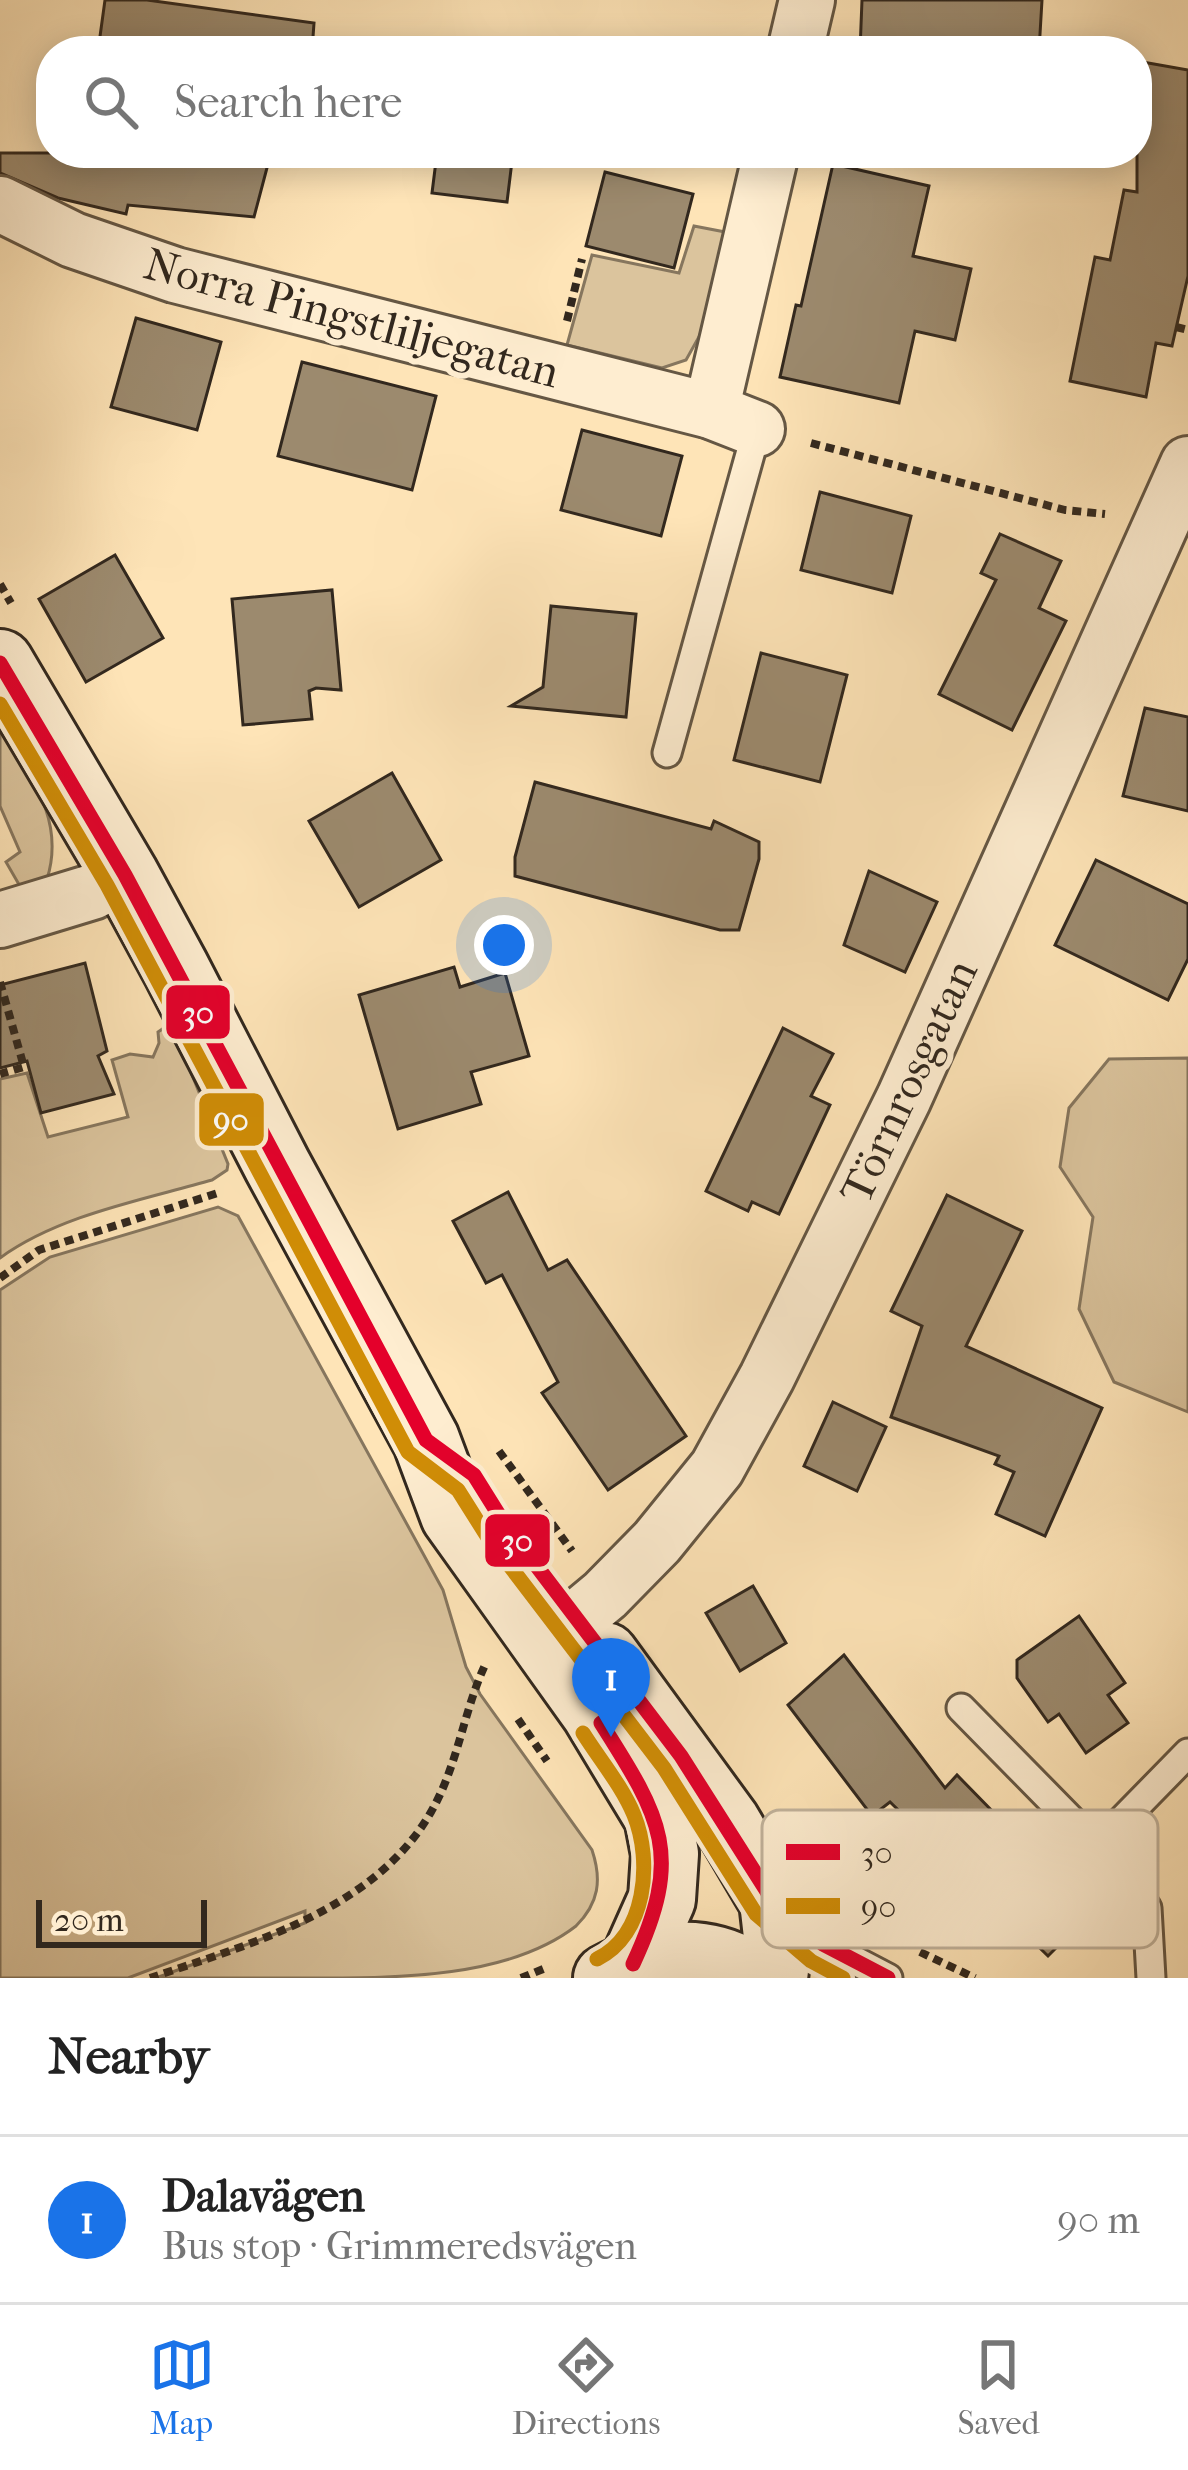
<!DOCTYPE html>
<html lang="en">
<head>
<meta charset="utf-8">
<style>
	body { margin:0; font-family:"IM FELL French Canon",serif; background:#f6f6f6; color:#222 }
	.scale { position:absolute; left:36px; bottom:30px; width:171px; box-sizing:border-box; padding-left:12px; border:6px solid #32281e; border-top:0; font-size:33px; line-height:42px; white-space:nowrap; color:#32281e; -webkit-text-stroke:9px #feedd0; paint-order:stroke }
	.you { position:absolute; left:504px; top:945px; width:42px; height:42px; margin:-30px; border:9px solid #fff; border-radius:50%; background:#1a73e8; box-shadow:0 0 0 18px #1a73e833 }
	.badge { display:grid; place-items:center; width:78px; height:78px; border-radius:50%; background:#1a73e8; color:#fff; font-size:39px; font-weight:700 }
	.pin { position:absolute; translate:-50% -99px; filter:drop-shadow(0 3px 6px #0008) }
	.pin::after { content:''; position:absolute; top:63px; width:42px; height:36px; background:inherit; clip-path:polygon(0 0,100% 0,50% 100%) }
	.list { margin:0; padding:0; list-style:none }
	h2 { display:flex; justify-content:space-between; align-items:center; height:156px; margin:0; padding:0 48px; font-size:51px }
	h2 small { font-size:39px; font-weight:400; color:#767676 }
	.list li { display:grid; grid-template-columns:78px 1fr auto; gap:36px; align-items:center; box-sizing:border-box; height:168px; padding:0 48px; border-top:3px solid #e0e0e0 }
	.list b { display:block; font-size:45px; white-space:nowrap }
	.list p { margin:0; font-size:39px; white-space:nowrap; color:#767676 }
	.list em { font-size:39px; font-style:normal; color:#767676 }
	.icon { flex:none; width:66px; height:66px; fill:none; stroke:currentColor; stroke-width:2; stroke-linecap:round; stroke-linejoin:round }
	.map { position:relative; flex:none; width:1188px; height:1978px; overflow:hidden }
	.search { position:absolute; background:#fff; box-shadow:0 6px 30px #0003; left:36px; right:36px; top:36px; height:132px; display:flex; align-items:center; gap:30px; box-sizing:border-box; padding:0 42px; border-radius:48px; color:#767676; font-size:45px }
	.sheet { height:324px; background:#fff }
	nav { display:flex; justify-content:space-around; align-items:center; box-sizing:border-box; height:168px; border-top:3px solid #e0e0e0; background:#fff; font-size:33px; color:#767676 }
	nav a { display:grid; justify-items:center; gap:6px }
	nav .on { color:#1a73e8 }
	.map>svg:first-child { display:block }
</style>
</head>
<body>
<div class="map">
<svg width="1188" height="1978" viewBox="0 0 1188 1978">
	<rect width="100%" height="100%" fill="#fee4b7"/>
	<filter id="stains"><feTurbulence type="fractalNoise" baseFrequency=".00167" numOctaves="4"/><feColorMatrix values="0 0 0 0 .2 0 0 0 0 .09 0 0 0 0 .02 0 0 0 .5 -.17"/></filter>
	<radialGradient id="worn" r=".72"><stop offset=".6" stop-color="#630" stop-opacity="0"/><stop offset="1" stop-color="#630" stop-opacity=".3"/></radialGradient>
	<g fill="#dbc49d" stroke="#86765e" stroke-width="3">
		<path d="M694,226l31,6 -25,103 -14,25 -24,8 -95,-23 25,-90 87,18z"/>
		<path d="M0,725c29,50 66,94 47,154l-26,9 -15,-26 14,-10 -20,-46z"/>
		<path d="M171,1023l57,141 -1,6 -15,10c-69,20 -153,35 -212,78v-179l27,-6 21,64 80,-20 -16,-57 18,-6 23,3 6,-14 -1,-11z"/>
		<path d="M1188,1058v354l-74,-30 -35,-73 14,-92 -33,-50 9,-59 40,-49z"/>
		<path d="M218,1207l20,9 205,374 23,77 14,27 112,156c10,30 7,53 -16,76 -67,52 -177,52 -264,52 -52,0 -104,0 -156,0l149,-55v-12l-177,67h-128v-688l50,-33z"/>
	</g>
	<g fill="#9c8a6e" stroke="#32281e" stroke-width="3">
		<path d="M105,0h42l167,23 -2,28h-214z"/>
		<path d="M862,0h180l-3,51h-179z"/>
		<path d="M1137,61l51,9v206l-16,70 -16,-3 -10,54 -76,-16 25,-124 15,3 14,-70 13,2z"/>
		<path d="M0,153h246l-1,9 23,2 -14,53 -126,-12 -2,9 -68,-16 -58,-25z"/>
		<path d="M437,153h76l-6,49 -75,-9z"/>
		<path d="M833,164l96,22 -16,70 58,13 -16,71 -40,-9 -16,72 -119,-26 16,-72 5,1z"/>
		<path d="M605,172l88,22 -19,74 -88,-22z"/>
		<path d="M136,318l85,24 -24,88 -86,-23z"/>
		<path d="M302,362l134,34 -24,94 -134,-34z"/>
		<path d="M582,430l100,26 -21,80 -100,-26z"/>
		<path d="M820,492l91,24 -19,77 -91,-23z"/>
		<path d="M1000,534l61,27 -22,47 27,13 -54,109 -73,-36 57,-114 -15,-7z"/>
		<path d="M115,555l48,83 -77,44 -47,-83z"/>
		<path d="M332,590l9,100 -25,-2 -7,3 3,28 -69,6 -11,-126z"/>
		<path d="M551,606l85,8 -10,103 -115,-11 32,-19z"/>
		<path d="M761,653l86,22 -27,107 -86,-22z"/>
		<path d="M1145,708l43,9v94l-65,-15z"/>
		<path d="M392,773l49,87 -82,47 -50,-86z"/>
		<path d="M535,782l176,47 3,-8 45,21v17l-20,71h-19l-205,-54v-19z"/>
		<path d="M1096,860l92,44v55l-20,41 -113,-55z"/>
		<path d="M869,871l68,31 -32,70 -61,-27z"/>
		<path d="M85,963l22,88 -9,5 16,38 -73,19 -14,-52 -27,7v-83z"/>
		<path d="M454,967l6,20 45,-14 24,83 -58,16 10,32 -83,25 -39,-134z"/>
		<path d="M783,1028l50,26 -22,42 19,9 -51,109 -27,-12 -4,9 -42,-20z"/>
		<path d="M508,1192l40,78 19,-10 119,176 -78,54 -66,-97 16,-11 -56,-107 -16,8 -33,-62z"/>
		<path d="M947,1195l75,36 -56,115 136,62 -57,128 -49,-22 18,-42 -19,-8 4,-8 -108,-39 31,-91 -31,-15z"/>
		<path d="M833,1402l53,25 -29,64 -53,-25z"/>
		<path d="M753,1586l33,57 -46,28 -34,-58z"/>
		<path d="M1079,1616l46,67 -17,12 20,28 -42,30 -27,-39 -11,8 -31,-44v-18z"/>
		<path d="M844,1655l101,133 12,-13 92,94 9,-9 43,43 -53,53 -158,-154 -18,14 -84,-111z"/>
	</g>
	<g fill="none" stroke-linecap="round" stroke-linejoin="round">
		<g stroke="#655744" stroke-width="33">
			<g id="lane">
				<path d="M667,753l90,-324"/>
				<path d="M961,1708l165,168 21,32 4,70"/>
				<path d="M1098,1845l90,-92"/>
				<path d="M781,1908l42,36 65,34"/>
			</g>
		</g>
		<g stroke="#655744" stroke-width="60">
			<g id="street">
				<path d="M795,51l12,-51"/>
				<path d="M0,204l73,36 102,35 536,136 46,18"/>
				<path d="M711,411l60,-258"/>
				<path d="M0,920l92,-28 33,-17"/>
				<path d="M545,1645l60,-50 52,-53 60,-74 50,-91 137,-279 284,-634"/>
			</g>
		</g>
		<g stroke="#32281e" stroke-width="72">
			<g id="secondary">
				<path d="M0,663l125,212 51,94 101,196 149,275 28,75 140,196 64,106 7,37 -3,45 -29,65"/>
				<path d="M605,1656l122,167 46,78 5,44 -4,33"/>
				<path d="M607,1978c47,-26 100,-33 147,0"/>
			</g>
		</g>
		<g stroke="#32281e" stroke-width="8" stroke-dasharray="9 6" stroke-linecap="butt">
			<path d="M567,321l15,-62"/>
			<path d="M1176,327l12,3"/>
			<path d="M811,443l254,67 40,4"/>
			<path d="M0,584l11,19"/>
			<path d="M0,982l24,85 -24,7"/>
			<path d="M0,1278l39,-28 182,-58"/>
			<path d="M499,1451l73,100"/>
			<path d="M518,1719l29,42"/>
			<path d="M920,1952l55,26"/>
			<path d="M150,1978c100,-34 225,-68 281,-166 27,-47 32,-99 54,-147"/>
			<path d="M521,1978l27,-11"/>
		</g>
		<use href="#lane" stroke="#feedd0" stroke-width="27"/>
		<use href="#street" stroke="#feedd0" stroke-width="54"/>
		<use href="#secondary" stroke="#feedd0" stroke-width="66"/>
		<g stroke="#feedd0" stroke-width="24">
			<g id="bus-1">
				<path d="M0,663l125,212 301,565 48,35 30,48 177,233 92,145 50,43 65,34"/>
				<path d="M601,1723c61,96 83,132 32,241"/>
			</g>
		</g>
		<g stroke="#feedd0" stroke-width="24">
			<g id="bus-2">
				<path d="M0,704l107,181 301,567 50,38 29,46 177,232 92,146 55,47 32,17"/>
				<path d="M583,1733c17,27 39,53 51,82 19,47 12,120 -37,144"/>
			</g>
		</g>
		<use href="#bus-1" stroke="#e4002b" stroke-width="15"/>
		<use href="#bus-2" stroke="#d08d06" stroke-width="15"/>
	</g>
	<g text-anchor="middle" stroke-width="12" stroke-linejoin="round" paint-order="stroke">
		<g font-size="45" fill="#32281e" stroke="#feedd0">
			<text transform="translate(352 317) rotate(15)" y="16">Norra Pingstliljegatan</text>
			<text transform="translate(908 1081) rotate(-65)" y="16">Törnrosgatan</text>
		</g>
	</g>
	<rect x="762" y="1810" width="396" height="138" rx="18" fill="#feedd0" stroke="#c1b29b" stroke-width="3"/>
	<rect x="786" y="1844" width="54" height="16" fill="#e4002b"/>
	<rect x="786" y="1898" width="54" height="16" fill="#d08d06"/>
	<g font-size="33" fill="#32281e">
		<text x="861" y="1864">30</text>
		<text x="861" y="1918">90</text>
	</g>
	<g stroke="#feedd0" stroke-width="4.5">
		<rect x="164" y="983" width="68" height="58" rx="12" fill="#e4002b"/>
		<rect x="197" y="1091" width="69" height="57" rx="12" fill="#d08d06"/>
		<rect x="483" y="1512" width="69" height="57" rx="12" fill="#e4002b"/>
	</g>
	<g font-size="33" text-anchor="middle" font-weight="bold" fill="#fff">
		<text x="198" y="1024">30</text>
		<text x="231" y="1131">90</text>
		<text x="517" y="1552">30</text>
	</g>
	<rect width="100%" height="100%" filter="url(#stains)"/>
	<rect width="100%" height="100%" fill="url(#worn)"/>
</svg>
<div class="scale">20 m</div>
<div class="you"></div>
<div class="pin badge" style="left:611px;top:1737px">1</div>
<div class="search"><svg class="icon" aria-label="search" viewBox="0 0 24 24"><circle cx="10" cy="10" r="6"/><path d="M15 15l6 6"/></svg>Search here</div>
</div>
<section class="sheet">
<h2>Nearby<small></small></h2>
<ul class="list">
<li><span class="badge">1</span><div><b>Dalavägen</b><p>Bus stop · Grimmeredsvägen</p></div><em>90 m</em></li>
</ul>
</section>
<nav>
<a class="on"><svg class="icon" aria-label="map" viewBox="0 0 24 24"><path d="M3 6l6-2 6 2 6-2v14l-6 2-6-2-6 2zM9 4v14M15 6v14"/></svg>Map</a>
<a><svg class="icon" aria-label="directions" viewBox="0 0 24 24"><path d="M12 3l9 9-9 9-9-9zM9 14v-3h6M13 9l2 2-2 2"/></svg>Directions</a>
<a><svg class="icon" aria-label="saved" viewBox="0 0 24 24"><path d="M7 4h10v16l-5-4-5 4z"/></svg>Saved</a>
</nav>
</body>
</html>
